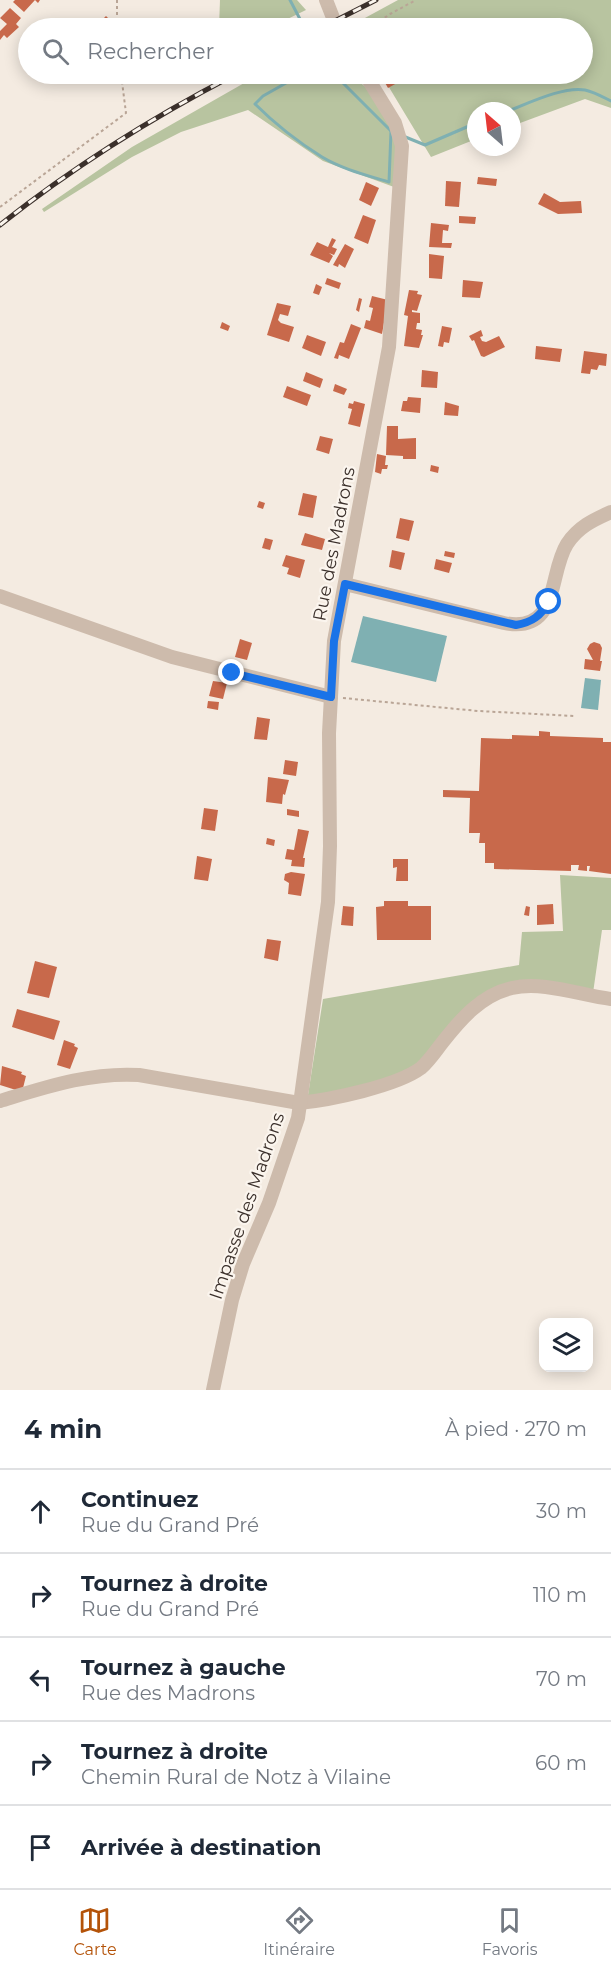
<!DOCTYPE html>
<html lang="fr">
<head>
<meta charset="utf-8">
<style>
	body { margin:0; font-family:Montserrat,sans-serif; background:#f2f2f3; color:#1f2937 }
	.controls { position:absolute; right:18px; bottom:18px; display:grid; overflow:hidden; border-radius:12px; box-shadow:0 3px 15px #0003 }
	.controls button { width:54px; height:54px; display:grid; place-items:center; padding:0; border:0; border-bottom:2px solid #e0e1e3; background:#fff; color:#1f2937; font:30px sans-serif }
	.compass { position:absolute; left:467px; top:102px; width:54px; height:54px; border-radius:50%; background:#fff; box-shadow:0 3px 15px #0003; rotate:332deg }
	.stop { position:absolute; width:18px; height:18px; margin:-14px; border:4px solid #1a73e8; border-radius:50%; background:#fff }
	.stop.end { background:#1a73e8; border-color:#fff; box-shadow:0 2px 6px #0008 }
	.list { margin:0; padding:0; list-style:none }
	h2 { display:flex; justify-content:space-between; align-items:center; height:78px; margin:0; padding:0 24px; font-size:26px }
	h2 small { font-size:20px; font-weight:400; color:#747a83 }
	.list li { display:grid; grid-template-columns:39px 1fr auto; gap:18px; align-items:center; box-sizing:border-box; height:84px; padding:0 24px; border-top:2px solid #e0e1e3 }
	.list b { display:block; font-size:22px; white-space:nowrap }
	.list p { margin:0; font-size:20px; white-space:nowrap; color:#747a83 }
	.list em { font-size:20px; font-style:normal; color:#747a83 }
	.icon { flex:none; width:33px; height:33px; fill:none; stroke:currentColor; stroke-width:2; stroke-linecap:round; stroke-linejoin:round }
	.map { position:relative; flex:none; width:611px; height:1390px; overflow:hidden }
	.search { position:absolute; background:#fff; box-shadow:0 3px 15px #0003; left:18px; right:18px; top:18px; height:66px; display:flex; align-items:center; gap:15px; box-sizing:border-box; padding:0 21px; border-radius:33px; color:#747a83; font-size:22px }
	.sheet { height:498px; background:#fff }
	nav { display:flex; justify-content:space-around; align-items:center; box-sizing:border-box; height:84px; border-top:2px solid #e0e1e3; background:#fff; font-size:16px; color:#747a83 }
	nav a { display:grid; justify-items:center; gap:3px }
	nav .on { color:#b45309 }
	.map>svg:first-child { display:block }
</style>
</head>
<body>
<div class="map">
<svg width="611" height="1390" viewBox="0 0 611 1390">
	<rect width="100%" height="100%" fill="#f4ebe1"/>
	<g fill="#b8c4a0">
		<path d="M220,0h77l9,10 -37,18h-50z"/>
		<path d="M398,0h213v108l-26,-9 -73,27v-15h-36v28l-45,18 -50,-83h201v-46h-228l-2,-3z"/>
		<path d="M260,74h90l24,20 23,47 -3,46 -71,-26 -75,-51 -67,22 -49,25 -88,55 -2,-3 90,-62z"/>
		<path d="M560,875l51,3v52h-9l-9,63 -82,-8 -95,80 -27,14 -75,18 -6,-2 15,-96 196,-34 3,-33 41,-1z"/>
	</g>
	<g fill="#7fb0b2">
		<path d="M363,616l84,20 -11,46 -85,-20z"/>
		<path d="M585,678l16,2 -3,30 -17,-2z"/>
	</g>
	<g fill="none" stroke-linecap="round" stroke-linejoin="round">
		<g stroke="#7fb0b2" stroke-width="3">
			<path d="M290,0l11,21"/>
			<path d="M302,74l-39,22 -8,8c20,20 43,38 67,53 20,12 44,18 67,25l2,-51"/>
			<path d="M334,74l57,57"/>
			<path d="M508,111c21,-8 56,-25 77,-21 9,2 18,7 26,11"/>
			<path d="M403,136l22,9 51,-22"/>
		</g>
	</g>
	<g fill="#c8694b">
		<path d="M15,0h25l-2,3 -3,-3 -11,12 -11,-10z"/>
		<path d="M10,8l11,10 -5,6 3,3 -12,11 -3,-3 -4,5v-9l7,-7 -7,-6z"/>
		<path d="M106,16l7,7 -3,4 -8,-7z"/>
		<path d="M393,76l4,7 -9,5 -4,-7z"/>
		<path d="M478,177l19,2 -1,7 -19,-2z"/>
		<path d="M446,181l15,1 -2,25 -14,-1z"/>
		<path d="M366,182l13,6 -8,18 -12,-6z"/>
		<path d="M544,193l16,9 21,-1 1,12 -24,1 -20,-10z"/>
		<path d="M363,215l13,5 -8,24 -14,-6z"/>
		<path d="M459,216l17,1 -1,7 -16,-1z"/>
		<path d="M431,223l18,2 -1,6 -5,-1 -1,13h10l-1,5 -22,-1z"/>
		<path d="M332,238l4,2 -4,7 5,2 -3,6 -5,-2 4,3 -4,7 -19,-8 7,-13 11,5z"/>
		<path d="M345,244l9,5 -9,19 -6,-4 -1,3 -5,-2z"/>
		<path d="M429,254l15,2 -2,23 -13,-1z"/>
		<path d="M327,278l14,5 -2,6 -14,-5z"/>
		<path d="M463,280l20,2 -3,16 -18,-1z"/>
		<path d="M316,284l6,3 -3,8 -6,-2z"/>
		<path d="M409,290l9,1 -1,3 5,1 -5,16 -5,-1v2l8,1v10h-3l-1,6 6,1 -1,5h2l-4,13 -15,-2 4,-30 -4,-1z"/>
		<path d="M372,296l16,4 -6,34 -18,-6 2,-8 4,1 3,-13 -4,-1z"/>
		<path d="M359,298l3,1 -3,13 -3,-2z"/>
		<path d="M277,303l14,3 -3,10 -8,-2 -2,6 3,3 13,4 -5,15 -22,-7z"/>
		<path d="M222,322l8,4 -2,5 -8,-3z"/>
		<path d="M351,324l10,4 -12,31 -10,-4 -1,4 -4,-1 6,-16 4,1z"/>
		<path d="M442,326l10,2 -3,15 -5,-1 -1,5 -5,-1z"/>
		<path d="M481,330l2,6 -3,1 2,4 4,1 13,-6 6,11 -21,10 -3,-1 -7,-16 -2,1 -3,-5z"/>
		<path d="M307,335l19,7 -5,14 -19,-8z"/>
		<path d="M536,346l26,3 -2,13 -25,-3z"/>
		<path d="M584,351l23,3 -1,12 -7,-1 -2,5 -6,-1 -1,5 -9,-1z"/>
		<path d="M422,370l16,2 -1,16 -16,-1z"/>
		<path d="M306,372l17,7 -3,9 -17,-7z"/>
		<path d="M335,384l12,5 -3,6 -11,-4z"/>
		<path d="M287,386l24,9 -4,11 -24,-9z"/>
		<path d="M408,397l13,1 -1,15 -19,-2 2,-10h4z"/>
		<path d="M354,401l11,3 -5,23 -12,-3 4,-15 -4,-1 1,-5 4,1z"/>
		<path d="M445,402l14,4 -1,10 -14,-1z"/>
		<path d="M387,426h11v13l18,-1v21h-13v-3l-17,-1z"/>
		<path d="M320,436l13,3 -4,15 -13,-4z"/>
		<path d="M377,454l9,2 -1,9h3l-1,4h-5l-1,5 -6,-2z"/>
		<path d="M431,465l8,2 -1,6 -8,-2z"/>
		<path d="M303,493l14,3 -4,22 -15,-3z"/>
		<path d="M259,501l6,2 -2,6 -6,-2z"/>
		<path d="M400,518l14,3 -5,20 -13,-3z"/>
		<path d="M305,533l20,6 -3,11 -21,-5z"/>
		<path d="M265,538l8,2 -3,10 -8,-2z"/>
		<path d="M392,550l13,3 -4,17 -12,-3z"/>
		<path d="M445,551l10,2 -1,5 -10,-2z"/>
		<path d="M286,555l19,5 -5,18 -13,-4 2,-6 -7,-2z"/>
		<path d="M436,559l16,4 -3,10 -15,-4z"/>
		<path d="M240,639l12,4 -5,17 -12,-3z"/>
		<path d="M594,642l6,2 2,4 -2,13h2l-2,10 -16,-2 1,-10 8,1 -6,-11 3,-5z"/>
		<path d="M213,681l14,2 -4,16 -14,-3z"/>
		<path d="M208,701l11,1 -1,8 -11,-2z"/>
		<path d="M257,717l13,2 -3,21 -13,-1z"/>
		<path d="M539,731l11,1v4l53,2v4h8v132l-22,-3 1,-5h-3v5l-9,-1 1,-5h-8v6l-77,-2v-6h-9v-20h-6l1,-10h-11l1,-35 -27,-1v-7l36,1 2,-53 31,1v-4l27,1z"/>
		<path d="M285,760l13,2 -2,14 -13,-2z"/>
		<path d="M268,777l21,3 -4,15 -2,-1 -1,10 -16,-2z"/>
		<path d="M204,808l14,2 -3,21 -14,-2z"/>
		<path d="M287,809l12,2v6l-12,-2z"/>
		<path d="M298,829l11,2 -6,27h2l-1,9 -13,-1 1,-6 -7,-1 2,-10 7,1z"/>
		<path d="M267,838l8,2 -1,6 -8,-2z"/>
		<path d="M197,856l15,3 -4,22 -14,-2z"/>
		<path d="M393,859h15v22h-12l1,-14 -4,1z"/>
		<path d="M291,872l14,2 -4,22 -13,-2 1,-11 -5,-3 1,-6z"/>
		<path d="M384,901h24v5h23v34h-54l-1,-33 8,-1z"/>
		<path d="M553,904l1,20 -17,1v-20z"/>
		<path d="M343,906l11,1 -1,19 -12,-1z"/>
		<path d="M526,906l4,1 -1,9 -5,-1z"/>
		<path d="M267,939l14,2 -3,20 -14,-3z"/>
		<path d="M35,961l22,6 -8,31 -22,-5z"/>
		<path d="M17,1009l43,12 -6,19 -42,-13z"/>
		<path d="M64,1040l11,4 -1,2 4,2 -8,21 -13,-4z"/>
		<path d="M2,1066l20,6 -1,2 5,2 -3,12 -7,2 -16,-5z"/>
	</g>
	<g fill="none" stroke-linecap="round" stroke-linejoin="round">
		<g stroke="#b9a596" stroke-width="2" stroke-dasharray="3 3" stroke-linecap="butt">
			<path d="M117,0v28"/>
			<path d="M370,28l20,-14 26,-14"/>
			<path d="M0,207l126,-94 -5,-39"/>
			<path d="M343,698l135,13 96,5"/>
		</g>
		<g stroke="#cdbbac" stroke-width="14">
			<path d="M326,0l11,28"/>
			<path d="M345,584l159,39c56,11 44,-49 63,-79 11,-17 26,-24 44,-32"/>
			<path d="M0,596l172,61 159,40"/>
			<path d="M0,1101c46,-14 90,-29 139,-26l160,28c31,-3 98,-17 122,-35 8,-7 14,-16 21,-25 18,-23 39,-48 70,-55 31,-7 68,7 99,11"/>
			<path d="M213,1390l19,-90 11,-36 26,-61 29,-85 30,-216 2,-56 -1,-113 5,-92 55,-294 13,-201 -7,-23 -30,-49"/>
		</g>
		<g stroke="#3b302b" stroke-width="5">
			<g id="rail">
				<path d="M321,28l55,-28"/>
				<path d="M0,225c73,-58 153,-108 236,-151"/>
			</g>
		</g>
		<use href="#rail" stroke="#fbf5ee" stroke-width="3" stroke-dasharray="9" stroke-linecap="butt"/>
	</g>
	<g fill="none" stroke-linecap="round" stroke-linejoin="round">
		<path stroke="#1a73e8" stroke-width="8" d="M232,673l99,24 3,-56 11,-57 171,41c17,-3 24,-9 33,-23"/>
	</g>
	<g text-anchor="middle" stroke-width="4.5" stroke-linejoin="round" paint-order="stroke">
		<g font-size="18" fill="#3b302b" stroke="#fbf5ee">
			<text transform="translate(334 544) rotate(-79)" y="6">Rue des Madrons</text>
			<text transform="translate(247 1206) rotate(-71)" y="6">Impasse des Madrons</text>
		</g>
	</g>
</svg>
<div class="controls">
<button><svg class="icon" aria-label="layers" viewBox="0 0 24 24"><path d="M12 4l9 5-9 5-9-5zM3 14l9 5 9-5"/></svg></button>
</div>
<svg class="compass" viewBox="-18 -18 36 36"><path d="M0-13l5 13h-10z" fill="#e53935"/><path d="M0 13l5-13h-10z" fill="#747a83"/></svg>
<div class="stop" style="left:549px;top:602px"></div>
<div class="stop end" style="left:232px;top:673px"></div>
<div class="search"><svg class="icon" aria-label="search" viewBox="0 0 24 24"><circle cx="10" cy="10" r="6"/><path d="M15 15l6 6"/></svg>Rechercher</div>
</div>
<section class="sheet">
<h2>4 min<small>À pied · 270 m</small></h2>
<ul class="list">
<li><svg class="icon" aria-label="ahead" viewBox="0 0 24 24"><path d="M12 20V5M6 11l6-6 6 6"/></svg><div><b>Continuez</b><p>Rue du Grand Pré</p></div><em>30 m</em></li>
<li><svg class="icon" aria-label="right" viewBox="0 0 24 24"><path d="M7 20v-9h11M14 6l5 5-5 5"/></svg><div><b>Tournez à droite</b><p>Rue du Grand Pré</p></div><em>110 m</em></li>
<li><svg class="icon" aria-label="left" viewBox="0 0 24 24"><path d="M17 20v-9H6M10 6l-5 5 5 5"/></svg><div><b>Tournez à gauche</b><p>Rue des Madrons</p></div><em>70 m</em></li>
<li><svg class="icon" aria-label="right" viewBox="0 0 24 24"><path d="M7 20v-9h11M14 6l5 5-5 5"/></svg><div><b>Tournez à droite</b><p>Chemin Rural de Notz à Vilaine</p></div><em>60 m</em></li>
<li><svg class="icon" aria-label="arrive" viewBox="0 0 24 24"><path d="M6 21V4h12l-3 4 3 4H6"/></svg><div><b>Arrivée à destination</b></div></li>
</ul>
</section>
<nav>
<a class="on"><svg class="icon" aria-label="map" viewBox="0 0 24 24"><path d="M3 6l6-2 6 2 6-2v14l-6 2-6-2-6 2zM9 4v14M15 6v14"/></svg>Carte</a>
<a><svg class="icon" aria-label="directions" viewBox="0 0 24 24"><path d="M12 3l9 9-9 9-9-9zM9 14v-3h6M13 9l2 2-2 2"/></svg>Itinéraire</a>
<a><svg class="icon" aria-label="saved" viewBox="0 0 24 24"><path d="M7 4h10v16l-5-4-5 4z"/></svg>Favoris</a>
</nav>
</body>
</html>
